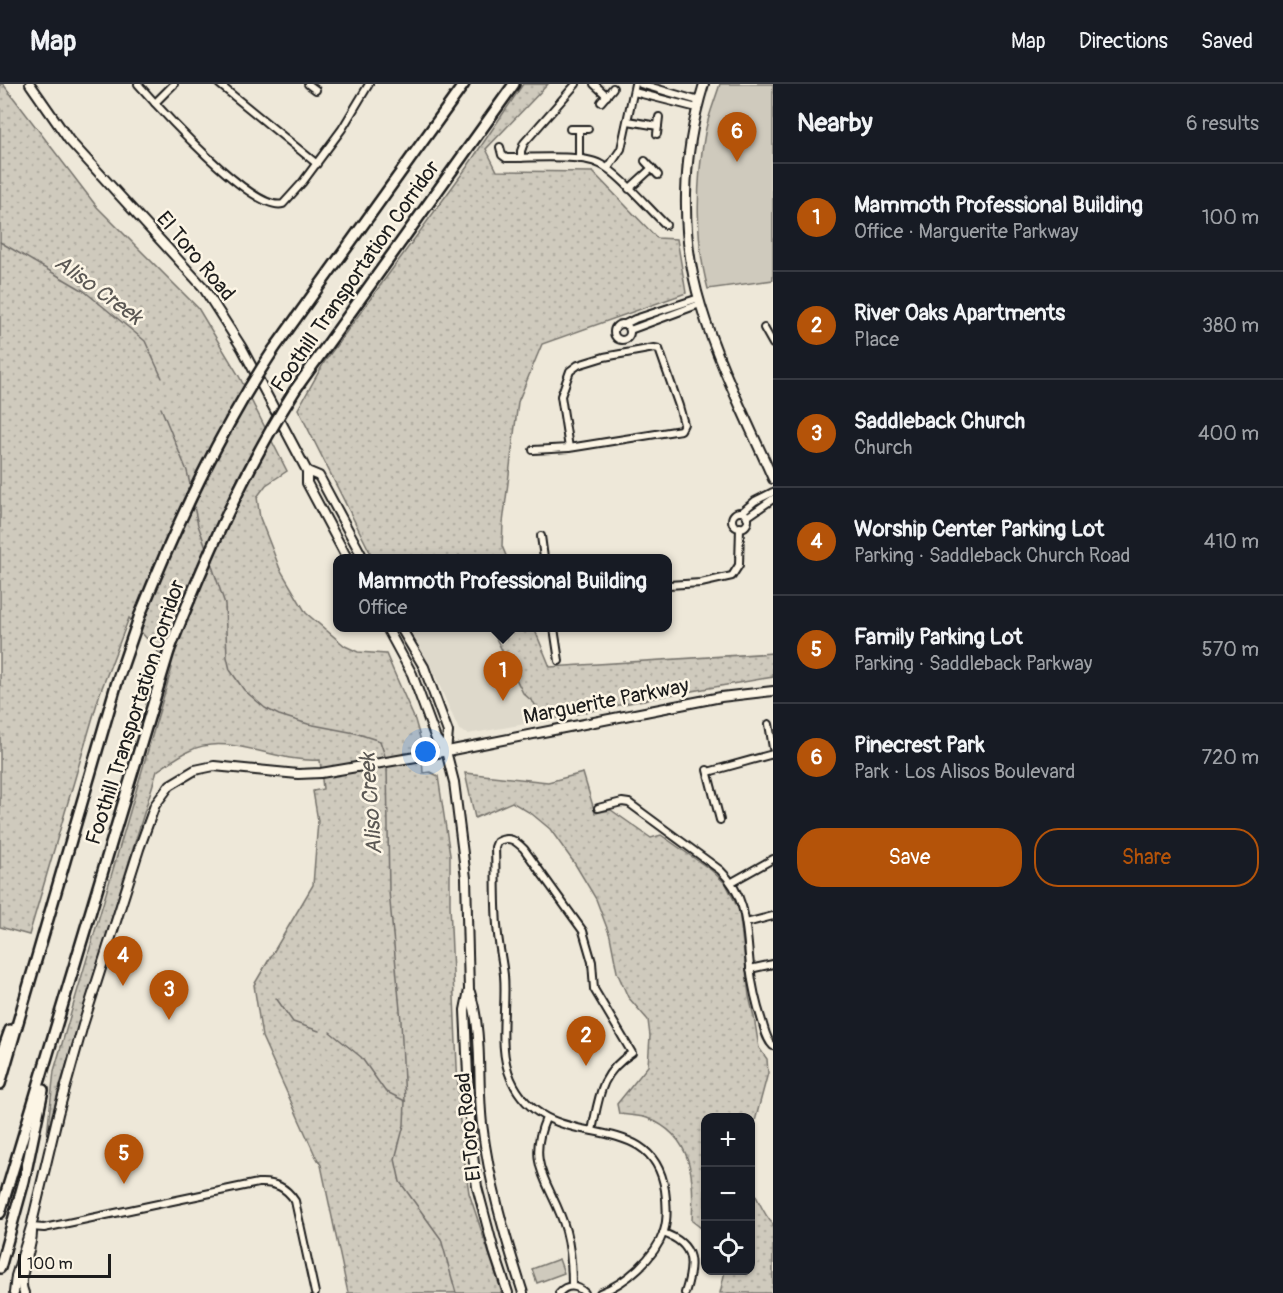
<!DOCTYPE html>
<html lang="en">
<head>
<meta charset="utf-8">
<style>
	body { margin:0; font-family:Pangolin,sans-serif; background:#20242c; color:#f1f3f6 }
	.controls { position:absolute; right:18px; bottom:18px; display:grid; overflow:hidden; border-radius:12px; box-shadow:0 2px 4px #0004 }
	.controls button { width:54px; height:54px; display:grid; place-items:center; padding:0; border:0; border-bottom:2px solid #363941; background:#171b24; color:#f1f3f6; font:30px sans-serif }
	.scale { position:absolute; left:18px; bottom:15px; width:93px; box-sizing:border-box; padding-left:6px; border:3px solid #1c1c1c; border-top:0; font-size:16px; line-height:21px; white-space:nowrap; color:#1c1c1c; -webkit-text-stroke:4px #fcf5e5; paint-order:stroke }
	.you { position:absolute; left:426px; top:668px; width:21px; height:21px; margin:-15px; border:4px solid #fff; border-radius:50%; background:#1a73e8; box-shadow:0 0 0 9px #1a73e833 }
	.badge { display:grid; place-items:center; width:39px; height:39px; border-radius:50%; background:#b45309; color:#fff; font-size:20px; font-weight:700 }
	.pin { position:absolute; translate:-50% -50px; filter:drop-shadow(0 2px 3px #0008) }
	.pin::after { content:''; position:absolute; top:32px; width:21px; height:18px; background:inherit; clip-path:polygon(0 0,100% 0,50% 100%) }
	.popup { position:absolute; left:333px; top:470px; width:339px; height:78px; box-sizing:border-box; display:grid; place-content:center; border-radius:12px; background:#171b24; filter:drop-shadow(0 2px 4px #0005); font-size:20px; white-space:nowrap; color:#9ea1a6 }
	.popup b { font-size:22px; color:#f1f3f6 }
	.popup::after { content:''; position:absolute; left:50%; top:100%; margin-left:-12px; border:12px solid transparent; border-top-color:#171b24 }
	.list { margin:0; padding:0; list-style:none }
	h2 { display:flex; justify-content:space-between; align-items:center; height:78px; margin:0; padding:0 24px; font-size:26px }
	h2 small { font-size:20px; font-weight:400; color:#9ea1a6 }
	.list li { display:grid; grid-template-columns:39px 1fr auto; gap:18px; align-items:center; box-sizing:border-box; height:108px; padding:0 24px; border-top:2px solid #363941 }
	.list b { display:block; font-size:22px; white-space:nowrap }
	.list p { margin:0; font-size:20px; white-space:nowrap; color:#9ea1a6 }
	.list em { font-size:20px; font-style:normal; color:#9ea1a6 }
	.actions { display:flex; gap:12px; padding:18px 24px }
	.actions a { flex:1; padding:14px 0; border:2px solid #b45309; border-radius:24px; text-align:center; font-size:21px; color:#b45309 }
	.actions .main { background:#b45309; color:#fff }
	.icon { flex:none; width:33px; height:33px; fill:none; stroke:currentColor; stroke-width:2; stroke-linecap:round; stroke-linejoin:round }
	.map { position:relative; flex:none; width:773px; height:1209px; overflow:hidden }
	header { display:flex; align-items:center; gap:36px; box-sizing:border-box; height:84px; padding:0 30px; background:#171b24; border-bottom:2px solid #363941 }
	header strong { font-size:28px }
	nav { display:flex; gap:33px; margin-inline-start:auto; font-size:21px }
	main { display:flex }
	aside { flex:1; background:#171b24 }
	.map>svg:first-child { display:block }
</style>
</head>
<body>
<header>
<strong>Map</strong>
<nav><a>Map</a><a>Directions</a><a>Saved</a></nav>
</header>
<main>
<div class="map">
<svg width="773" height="1209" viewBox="0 0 773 1209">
	<defs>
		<pattern id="grass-dots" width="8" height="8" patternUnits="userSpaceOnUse" patternTransform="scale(1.5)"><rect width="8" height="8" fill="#cfcabd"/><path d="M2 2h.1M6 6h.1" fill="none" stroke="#b1ada2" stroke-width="1.8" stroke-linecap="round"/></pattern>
	</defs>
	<rect width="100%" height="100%" fill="#eee8d9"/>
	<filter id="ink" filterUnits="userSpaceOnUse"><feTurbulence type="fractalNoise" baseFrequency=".0167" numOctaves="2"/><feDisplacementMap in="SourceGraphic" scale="12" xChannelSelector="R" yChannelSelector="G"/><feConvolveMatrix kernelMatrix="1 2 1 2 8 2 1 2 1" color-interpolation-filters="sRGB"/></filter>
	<g filter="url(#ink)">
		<path fill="#ded9cb" d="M409,544h82l32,65 11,10 9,18 -75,13 -9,-4 -26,-59z"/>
		<g fill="url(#grass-dots)" stroke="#76736c" stroke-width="1.5">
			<path d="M0,0h3l94,123 101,101 41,68 48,95 -21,14 -9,12 3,21 20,51 26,44 39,33 13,6 28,2 29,66 6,21 2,32 7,-1 8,4 12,79v49l9,209 6,52 4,28 33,100h-154l-27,-128 -6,-10 -53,-118 -8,-52 59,-100 5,-64 -5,-30 10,-2 -3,-29c-42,4 -92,-29 -131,-9 -11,5 -21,13 -32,20l-99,321 -11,43 7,-64 118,-403 -43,-50 -29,75 -71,242 -29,-8z"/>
			<path d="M523,0h25l-62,65 11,22 96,1 64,66 20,1 9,54 -144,51 -24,58 -15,121 -1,23 5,12h-134l-75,-149 27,-48 142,-194z"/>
			<path d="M491,544h43l16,39 223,-14v24l-110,19 -120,25 -9,-18 -11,-10z"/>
			<path d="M465,689l83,9 35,-9 12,40 16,-3 40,28 10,-3 50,35 15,14 13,26 10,86 5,21 5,31 8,11 1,14 -17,63 -1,-18h-44l-1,113 -13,-10c2,-43 2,-85 -45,-103 -8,-3 -19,-3 -28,-4l-2,-10 31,-38 2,-30 -2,-16 -20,-23 -11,-25 -7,-36 -14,-37 -21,-35 -25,-35 -18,-15 -20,-12 -37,16z"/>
			<path d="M751,1103c7,11 13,29 22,37v69h-53l5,-22 25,-1z"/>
		</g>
		<g fill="#cfcabd" stroke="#76736c" stroke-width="1.5">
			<path d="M720,0h53v196l-65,9c-13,-47 -12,-108 -3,-156 3,-17 10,-33 15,-49z"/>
			<path d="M559,1175l5,14 -27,10 -5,-14z"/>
		</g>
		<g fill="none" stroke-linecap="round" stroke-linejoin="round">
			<g stroke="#6f6c67" stroke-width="1.5">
				<path d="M0,158l84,49 61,50 17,37"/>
				<path d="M161,324l26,63 4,18"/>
				<path d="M193,418l5,23 9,25"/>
				<path d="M210,476l15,44 2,53 3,13 14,20 21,18 14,7 29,9 47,9 25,8 6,18"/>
				<path d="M387,682l2,125 12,130 4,80 -1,24 -9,34 5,23 41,57 15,54"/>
				<path d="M276,914l17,24 26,9"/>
				<path d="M330,948l31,25 24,34 20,10"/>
			</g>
			<g stroke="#1c1c1c" stroke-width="10">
				<g id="minor">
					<path d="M138,0c21,24 115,129 145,120l19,-21 40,-54 27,-45"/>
					<path d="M219,0l98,80"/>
					<path d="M308,0l8,6"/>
					<path d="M594,0l13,12"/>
					<path d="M641,0l58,17"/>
					<path d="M634,8l63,16"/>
					<path d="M601,18l12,-14"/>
					<path d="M155,19l19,-19"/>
					<path d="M628,37l30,5"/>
					<path d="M570,45h18"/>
					<path d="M657,50l2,-17"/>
					<path d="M500,63l2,8 4,3c24,0 74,-4 94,6 18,8 50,46 66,61"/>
					<path d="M521,74v-7l3,-8 52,-59"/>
					<path d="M579,75v-30"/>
					<path d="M645,77l13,14"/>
					<path d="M608,84l13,-19 14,-65"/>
					<path d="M629,105l23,-21"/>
					<path d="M625,240l10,-5 64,-21"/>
					<circle cx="622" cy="248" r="8"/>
					<path d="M764,244l9,16"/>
					<path d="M630,246l70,-26"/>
					<path d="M533,366l36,-2 112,-18 3,-6 -5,-18 -20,-57 -5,-1 -50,9 -26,8 -8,6 -9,25 8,52"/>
					<path d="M742,428l13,-11 18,-9"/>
					<circle cx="740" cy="436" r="8"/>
					<path d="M747,433l26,-18"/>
					<path d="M541,452l3,22"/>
					<path d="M668,501l33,-2 31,-7 7,-11 1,-38"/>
					<path d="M554,544l5,33"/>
					<path d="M769,640l4,24"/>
					<path d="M707,686l13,50"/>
					<path d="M708,688l65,-18"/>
					<path d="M598,724l24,-6 7,1 91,67c28,26 26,60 30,96 2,18 6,37 12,55 3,9 4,18 11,25"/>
					<path d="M732,798l41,-23"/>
					<path d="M746,839l27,-7"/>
					<path d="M750,885l23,-5"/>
					<path d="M546,1034c-22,50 8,68 20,113 5,19 6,36 6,55"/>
					<path d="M592,1047c7,-34 8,-58 40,-78l-38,-64 -2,-27 -9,-31 -59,-82c-8,-8 -15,-14 -27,-7l-2,5c1,26 0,52 2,78 1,17 5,33 7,50 3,33 -7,72 7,104 36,81 140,23 154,111 2,14 3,28 -1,41 -9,27 -38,52 -64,62"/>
					<path d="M31,1143l13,1 214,-45c17,-1 28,4 37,18l20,92"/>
					<path d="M663,1149c33,11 31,32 22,60"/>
					<path d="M559,1209c8,-9 18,-8 26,0"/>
				</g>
			</g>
			<g stroke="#1c1c1c" stroke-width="12">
				<g id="major">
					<path d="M30,0l39,56 134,147 39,61 65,123v12l40,75"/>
					<path d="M704,0c-22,71 -25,150 -3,222 18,60 47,116 72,173"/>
					<path d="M307,387l12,5 44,82"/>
					<path d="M387,544l25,46 24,65 10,12"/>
					<path d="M401,544l23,39 24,65 -2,19 8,31 12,96 3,112 -4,20 6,130 6,47 17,64 14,42"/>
					<path d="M470,908c13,42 7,88 12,132 7,58 23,113 41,169"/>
					<path d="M14,1209l2,-17 15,-49 27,-113 25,-89 56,-176 16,-44 15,-20 25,-15 19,-4 84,8 23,-1 101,-17 299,-59 52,-6"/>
					<path d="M24,1209c-8,-16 9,-43 8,-62"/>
				</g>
			</g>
			<g stroke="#1c1c1c" stroke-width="14">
				<g id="highway">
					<path d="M274,265l190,-265"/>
					<path d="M295,306l219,-306"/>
					<path d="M0,974l10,-28"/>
					<path d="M0,1000l117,-402 23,-67"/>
					<path d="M0,1129l169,-562"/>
					<path d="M0,1184l24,-87 19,-91"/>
				</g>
			</g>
			<use href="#minor" stroke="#fcf5e5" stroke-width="6"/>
			<use href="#major" stroke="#fcf5e5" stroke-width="8"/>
			<use href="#highway" stroke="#fcf5e5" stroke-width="9"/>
			<g stroke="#1c1c1c" stroke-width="14" stroke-linecap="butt">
				<g id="highway-bridge">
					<path d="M140,531c37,-92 79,-183 134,-266"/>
					<path d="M169,567c35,-90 74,-179 126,-261"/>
				</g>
			</g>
			<use href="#highway-bridge" stroke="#fcf5e5" stroke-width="9"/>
		</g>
	</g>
	<g text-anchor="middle" stroke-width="5" stroke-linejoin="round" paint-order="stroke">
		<g font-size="21" fill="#1c1c1c" stroke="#fcf5e5">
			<text transform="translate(196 172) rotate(50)" y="7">El Toro Road</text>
			<text transform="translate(355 192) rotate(-55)" y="7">Foothill Transportation Corridor</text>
			<text transform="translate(606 617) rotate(-11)" y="7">Marguerite Parkway</text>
			<text transform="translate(135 628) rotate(-72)" y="7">Foothill Transportation Corridor</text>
			<text transform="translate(468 1043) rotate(-96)" y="7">El Toro Road</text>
		</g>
		<g font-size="22" font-style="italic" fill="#5b5854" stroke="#fcf5e5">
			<text transform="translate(99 205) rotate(36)" y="8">Aliso Creek</text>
			<text transform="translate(370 720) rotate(-94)" y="8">Aliso Creek</text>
		</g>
	</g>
</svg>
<div class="controls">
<button>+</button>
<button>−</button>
<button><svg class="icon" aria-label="locate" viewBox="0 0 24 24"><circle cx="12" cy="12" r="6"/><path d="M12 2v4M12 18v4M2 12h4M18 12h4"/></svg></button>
</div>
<div class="scale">100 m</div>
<div class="you"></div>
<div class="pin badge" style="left:503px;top:617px">1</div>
<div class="popup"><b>Mammoth Professional Building</b>Office</div>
<div class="pin badge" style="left:586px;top:982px">2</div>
<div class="pin badge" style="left:169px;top:936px">3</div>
<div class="pin badge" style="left:123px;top:902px">4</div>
<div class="pin badge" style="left:124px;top:1100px">5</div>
<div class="pin badge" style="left:737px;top:78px">6</div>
</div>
<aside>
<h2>Nearby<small>6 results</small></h2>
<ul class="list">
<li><span class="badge">1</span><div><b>Mammoth Professional Building</b><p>Office · Marguerite Parkway</p></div><em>100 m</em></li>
<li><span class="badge">2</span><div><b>River Oaks Apartments</b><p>Place</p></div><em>380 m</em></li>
<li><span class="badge">3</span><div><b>Saddleback Church</b><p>Church</p></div><em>400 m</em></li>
<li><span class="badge">4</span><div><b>Worship Center Parking Lot</b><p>Parking · Saddleback Church Road</p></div><em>410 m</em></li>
<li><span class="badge">5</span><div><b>Family Parking Lot</b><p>Parking · Saddleback Parkway</p></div><em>570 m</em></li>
<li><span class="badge">6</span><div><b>Pinecrest Park</b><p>Park · Los Alisos Boulevard</p></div><em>720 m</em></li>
</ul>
<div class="actions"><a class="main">Save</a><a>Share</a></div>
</aside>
</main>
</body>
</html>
